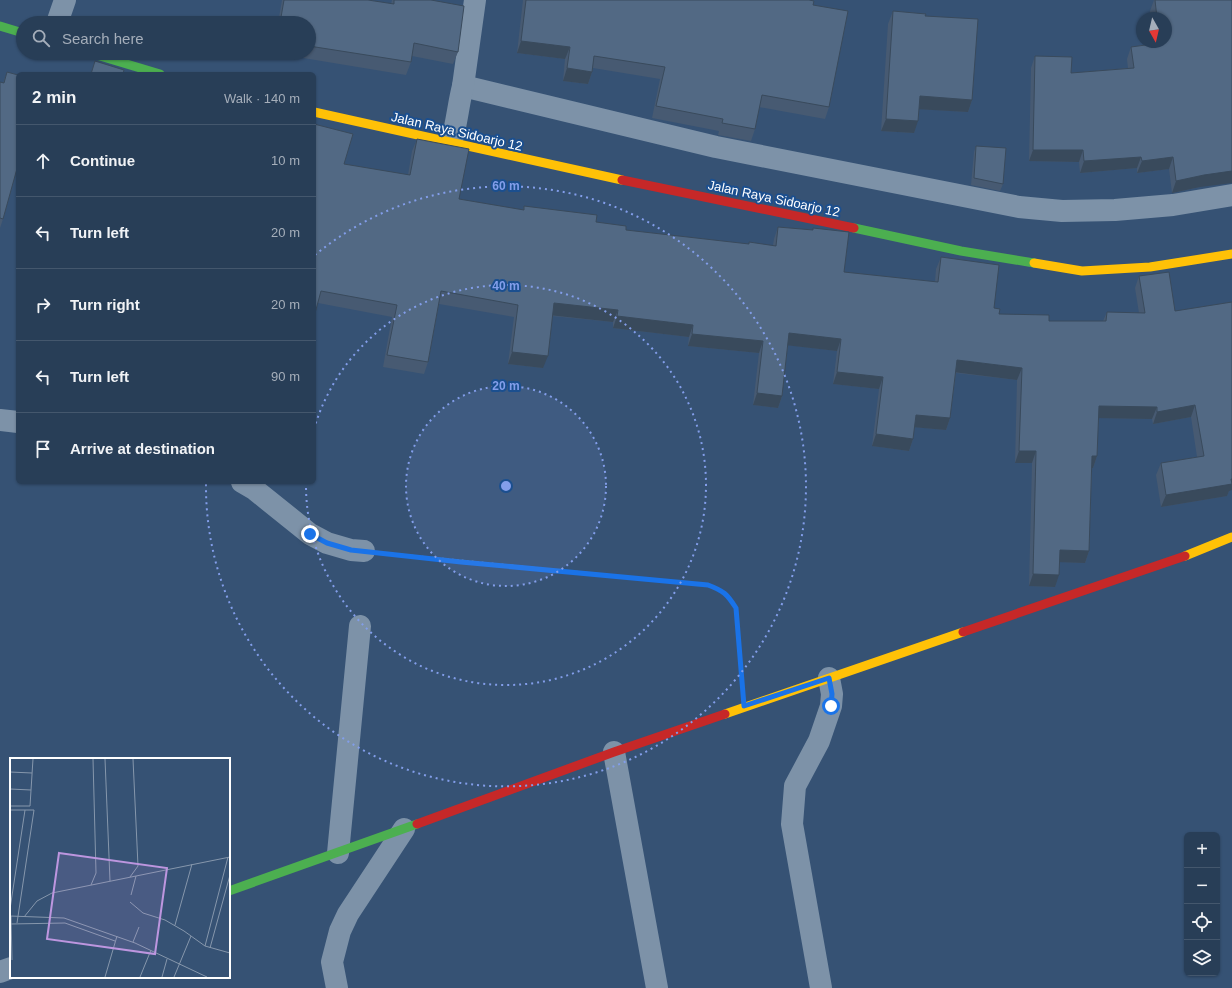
<!DOCTYPE html>
<html lang="en">
<head>
<meta charset="utf-8">
<style>
	body { margin:0; font-family:Arial,sans-serif; background:#344961; color:#f1f3f6 }
	.controls { position:absolute; right:12px; bottom:12px; display:grid; overflow:hidden; border-radius:6px; box-shadow:0 1px 3px #0004 }
	.controls button { width:36px; height:36px; display:grid; place-items:center; padding:0; border:0; border-bottom:1px solid #44576d; background:#283e57; color:#f1f3f6; font:20px sans-serif }
	.compass { position:absolute; left:1136px; top:12px; width:36px; height:36px; border-radius:50%; background:#283e57; box-shadow:0 1px 3px #0004; rotate:172deg }
	.stop { position:absolute; width:12px; height:12px; margin:-9px; border:3px solid #1a73e8; border-radius:50%; background:#fff }
	.stop.end { background:#1a73e8; border-color:#fff; box-shadow:0 1px 4px #0008 }
	.list { margin:0; padding:0; list-style:none }
	h2 { display:flex; justify-content:space-between; align-items:center; height:52px; margin:0; padding:0 16px; font-size:17px }
	h2 small { font-size:13px; font-weight:400; color:#a5aeba }
	.list li { display:grid; grid-template-columns:26px 1fr auto; gap:12px; align-items:center; box-sizing:border-box; height:72px; padding:0 16px; border-top:1px solid #44576d }
	.list b { display:block; font-size:15px; white-space:nowrap }
	.list em { font-size:13px; font-style:normal; color:#a5aeba }
	.icon { flex:none; width:22px; height:22px; fill:none; stroke:currentColor; stroke-width:2; stroke-linecap:round; stroke-linejoin:round }
	.map { position:relative; flex:none; width:1232px; height:988px; overflow:hidden }
	.search { position:absolute; background:#283e57; box-shadow:0 1px 3px #0004; left:16px; top:16px; width:300px; height:44px; display:flex; align-items:center; gap:10px; box-sizing:border-box; padding:0 14px; border-radius:22px; color:#a5aeba; font-size:15px }
	.panel { position:absolute; background:#283e57; box-shadow:0 1px 3px #0004; left:16px; top:72px; width:300px; height:412px; border-radius:6px }
	.map>svg:first-child { display:block }
</style>
</head>
<body>
<div class="map">
<svg width="1232" height="988" viewBox="0 0 1232 988">
	<rect width="100%" height="100%" fill="#365274"/>
	<g fill="none" stroke-linecap="round" stroke-linejoin="round">
		<path stroke="#7d92a8" stroke-width="2.5" stroke-dasharray="2 3" stroke-linecap="butt" d="M392,554l315,31c17,6 20,8 29,23l6,70"/>
		<g stroke="#7d92a8" stroke-width="22">
			<path d="M57,23l8,-23"/>
			<path d="M463,86l253,61 303,60 43,4 53,-1 58,-5 59,-10"/>
			<path d="M451,143c6,-19 7,-38 12,-57l12,-86"/>
			<path d="M0,420l18,2"/>
			<path d="M242,482l12,7 56,45 17,9 24,7 13,1"/>
			<path d="M614,752l43,236"/>
			<path d="M338,853l22,-227"/>
			<path d="M0,972l11,-4"/>
			<path d="M337,988l-5,-26 8,-31 8,-17 56,-85"/>
			<path d="M821,988l-29,-164 3,-38 24,-45 12,-35 1,-12 -3,-16"/>
		</g>
		<g stroke="#4caf50" stroke-width="9">
			<path d="M0,26l23,7"/>
			<path d="M90,53l70,21"/>
			<path d="M854,228l107,23 73,12"/>
			<path d="M229,891l188,-67"/>
		</g>
		<g stroke="#ffc107" stroke-width="9">
			<path d="M314,112l308,68"/>
			<path d="M1034,263l48,8 68,-4 82,-13"/>
			<path d="M1185,556l47,-19"/>
			<path d="M725,714l238,-82"/>
		</g>
		<g stroke="#c62828" stroke-width="9">
			<path d="M622,180l232,48"/>
			<path d="M963,632l222,-76"/>
			<path d="M417,824l197,-72 111,-38"/>
		</g>
	</g>
	<g fill="#475a72">
		<path d="M282,0h86l23,4 1,-4h39l27,52 -5,12 -41,-8 -1,6 -5,13 -133,-22h36v-30h-31z"/>
		<path d="M523,0h286l4,5 16,102 -4,12 -66,-12 -4,22 -4,12 -33,-6 1,-4 -67,-13 8,-39 -67,-11 -1,4 -4,12 -25,-3 2,-22 -48,-6z"/>
		<path d="M1154,0h72l-26,187 -28,6 -3,-24 -32,4v-5l-57,5 -1,-11 -50,-1 2,-93 4,-12 36,17 57,-5 -1,-9 4,-12 24,-3 -1,-2h12v-24h-15l-1,-7z"/>
		<path d="M893,11l32,5 47,84 -4,12 -49,-3 -5,24 -33,-2 7,-107z"/>
		<path d="M7,72l11,3v93h-1l-14,51 -3,9v-146l3,1z"/>
		<path d="M417,139l42,60 64,11 1,-4 72,16 30,8 122,14 25,1 1,-6 4,-12 35,3v-2l31,44 91,10 1,-13 5,-12 53,51 5,6 50,7h54l4,-9 32,1 -4,-25 4,-12 36,35 54,180 -2,5 -66,11 -5,-32 5,-12 36,-6 -6,-40 -38,7 -1,-5 -54,-1 -1,38 -4,12h-1l-3,83 -4,12 -25,-1 -5,25 -26,-1 3,-123h-17l2,-83 -61,-7 -6,45 -4,12 -32,-3 -1,12 -4,12 -37,-5 7,-57 -46,-5 4,-33 -49,-6 -6,51 -4,12 -25,-3 6,-52 -71,-7 1,-9 -76,-9v-6l-61,-6 -9,52 -35,-4 6,-47 -75,-13 -11,58 -4,12 -41,-7 9,-50 -74,-14 26,-139 64,11 4,-24z"/>
		<path d="M976,146l27,38 -3,7 -29,-6 3,-33z"/>
	</g>
	<g fill="#394a5c">
		<path d="M521,41l49,6 -5,12 -48,-6z"/>
		<path d="M567,68l25,4 -4,12 -25,-3z"/>
		<path d="M920,96l52,4 -4,12 -53,-3z"/>
		<path d="M886,119l32,2 -4,12 -33,-2z"/>
		<path d="M1033,150h50l-4,12 -50,-1z"/>
		<path d="M1141,157l-4,11 -57,5 4,-12z"/>
		<path d="M1173,157l-4,12 -32,4 5,-12z"/>
		<path d="M1232,171v12l-32,4 -28,6 4,-12 28,-6z"/>
		<path d="M554,303l64,7 -5,12 -64,-7z"/>
		<path d="M617,316l76,9 -4,12 -76,-9z"/>
		<path d="M789,333l52,6 -4,12 -52,-6z"/>
		<path d="M692,334l71,7 -4,12 -71,-7z"/>
		<path d="M512,352l36,4 -5,12 -35,-4z"/>
		<path d="M957,360l65,8 -5,12 -64,-8z"/>
		<path d="M837,372l46,5 -4,12 -46,-5z"/>
		<path d="M757,393l25,3 -4,12 -25,-3z"/>
		<path d="M1195,405l-4,12 -38,7 4,-12z"/>
		<path d="M1099,406l58,1 -5,12 -58,-1z"/>
		<path d="M916,415l34,3 -4,12 -34,-3z"/>
		<path d="M876,434l37,5 -4,12 -37,-5z"/>
		<path d="M1019,451h17l-4,12h-17z"/>
		<path d="M1092,456h5l-4,12h-5z"/>
		<path d="M1232,479v11l-3,1 -2,5 -66,11 5,-12z"/>
		<path d="M1060,550l29,1 -4,12 -29,-1z"/>
		<path d="M1033,574l26,1 -4,12 -26,-1z"/>
	</g>
	<g fill="#526984" stroke="#394a5c">
		<path d="M284,0h84l26,4v-4h37l33,6 -6,46 -44,-9 -3,19 -102,-16v-23h-29z"/>
		<path d="M526,0h283l5,1 -1,4 35,6 -19,96 -67,-12 -7,34 -33,-6 1,-4 -67,-13 9,-39 -71,-11 -2,16 -25,-4 3,-21 -49,-6z"/>
		<path d="M1155,0h77v171l-28,4 -28,6 -3,-24 -31,4 -1,-4 -57,4 -1,-11h-50l2,-94 37,1 -1,16 63,-5 -3,-21 29,-4v-1h6v-24h-9z"/>
		<path d="M893,11l33,3 -1,2 53,3 -6,81 -52,-4 -2,25 -32,-2z"/>
		<path d="M95,61l29,9 -1,4h-32z"/>
		<path d="M7,72l11,3v90l-15,54 -3,-1v-136l4,1z"/>
		<path d="M314,124l39,10 -9,30 66,11 7,-36 52,10 -10,50 65,11v-4l73,9 -1,7 30,4v4l123,14v-2l27,4 2,-19 35,3v-2l36,4 -5,40 94,10 3,-25 58,8 -5,43 6,1 -1,5 50,1v6h57l1,-9 38,1 -6,-37 30,-4 6,39 57,-9v177h-1l1,5 -66,11 -5,-32 43,-7 -9,-51 -38,7v-5l-58,-1 -2,50h-5l-3,95 -29,-1 -1,25 -26,-1 3,-123h-17l3,-83 -65,-8 -7,58 -34,-3 -3,24 -37,-5 7,-57 -46,-5 4,-33 -52,-6 -7,63 -25,-3 6,-52 -71,-7 1,-9 -76,-9 1,-6 -64,-7 -6,53 -36,-4 6,-47 -77,-14 -13,71 -41,-7 10,-50 -76,-14 -7,26z"/>
		<path d="M976,146l30,2 -3,36 -29,-6z"/>
	</g>
	<g fill="none" stroke-linecap="round" stroke-linejoin="round">
		<path stroke="#1a73e8" stroke-width="5" d="M310,534l17,9 24,7 110,12 247,23c16,6 19,9 28,23l8,98 85,-28 3,16 -1,12"/>
	</g>
	<circle cx="506" cy="486" r="100" fill="#839eea" fill-opacity=".12"/>
	<g fill="none" stroke="#839eea" stroke-width="2" stroke-dasharray="2 4">
		<circle cx="506" cy="486" r="100"/>
		<path d="M314 429A200 200 0 1 1 306 483"/>
		<path d="M315 255A300 300 0 1 1 206 483"/>
	</g>
	<g text-anchor="middle" stroke-width="4" stroke-linejoin="round" paint-order="stroke">
		<g font-size="13" fill="#fff" stroke="#1b4f8f">
			<text transform="translate(457 131) rotate(13)" y="5">Jalan Raya Sidoarjo 12</text>
			<text transform="translate(774 198) rotate(12)" y="5">Jalan Raya Sidoarjo 12</text>
		</g>
	</g>
	<g transform="translate(10 758)">
		<rect width="220" height="220" fill="#365274"/>
		<path fill="none" stroke="#8697ac" stroke-width="1" d="M95,1l5,122M0,14l22,1M0,31l21,1M0,48h20l3,-47M0,52h24l-17,113M120,119l8,-11 -5,-107M81,127l5,-12 -3,-114M121,137l5,-19M120,144l13,11 22,7 19,11 21,15 25,7M0,151l15,-99M0,158l54,2 71,25 72,34M1,158l1,44M14,159l13,-16 15,-8 178,-36M0,166l55,-1 50,18M165,167l17,-61M123,184l6,-15M195,188l23,-89M200,190l20,-73M95,219l12,-41M130,219l11,-27M152,219l5,-18M164,219l17,-41"/>
		<path fill="#bd96df" fill-opacity="0.15" stroke="#bd96df" stroke-width="2" d="M49,95l108,15 -12,86 -108,-15z"/>
		<rect width="220" height="220" fill="none" stroke="#fff" stroke-width="2"/>
	</g>
	<circle cx="506" cy="486" r="6" fill="#839eea" stroke="#1b4f8f" stroke-width="2"/>
	<g font-size="12" text-anchor="middle" font-weight="bold" fill="#839eea" stroke="#1b4f8f" stroke-width="4" stroke-linejoin="round" paint-order="stroke">
		<text x="506" y="190">60 m</text>
		<text x="506" y="290">40 m</text>
		<text x="506" y="390">20 m</text>
	</g>
</svg>
<div class="controls">
<button>+</button>
<button>−</button>
<button><svg class="icon" aria-label="locate" viewBox="0 0 24 24"><circle cx="12" cy="12" r="6"/><path d="M12 2v4M12 18v4M2 12h4M18 12h4"/></svg></button>
<button><svg class="icon" aria-label="layers" viewBox="0 0 24 24"><path d="M12 4l9 5-9 5-9-5zM3 14l9 5 9-5"/></svg></button>
</div>
<svg class="compass" viewBox="-18 -18 36 36"><path d="M0-13l5 13h-10z" fill="#e53935"/><path d="M0 13l5-13h-10z" fill="#a5aeba"/></svg>
<div class="stop" style="left:831px;top:706px"></div>
<div class="stop end" style="left:310px;top:534px"></div>
<div class="search"><svg class="icon" aria-label="search" viewBox="0 0 24 24"><circle cx="10" cy="10" r="6"/><path d="M15 15l6 6"/></svg>Search here</div>
<section class="panel">
<h2>2 min<small>Walk · 140 m</small></h2>
<ul class="list">
<li><svg class="icon" aria-label="ahead" viewBox="0 0 24 24"><path d="M12 20V5M6 11l6-6 6 6"/></svg><div><b>Continue</b></div><em>10 m</em></li>
<li><svg class="icon" aria-label="left" viewBox="0 0 24 24"><path d="M17 20v-9H6M10 6l-5 5 5 5"/></svg><div><b>Turn left</b></div><em>20 m</em></li>
<li><svg class="icon" aria-label="right" viewBox="0 0 24 24"><path d="M7 20v-9h11M14 6l5 5-5 5"/></svg><div><b>Turn right</b></div><em>20 m</em></li>
<li><svg class="icon" aria-label="left" viewBox="0 0 24 24"><path d="M17 20v-9H6M10 6l-5 5 5 5"/></svg><div><b>Turn left</b></div><em>90 m</em></li>
<li><svg class="icon" aria-label="arrive" viewBox="0 0 24 24"><path d="M6 21V4h12l-3 4 3 4H6"/></svg><div><b>Arrive at destination</b></div></li>
</ul>
</section>
</div>
</body>
</html>
